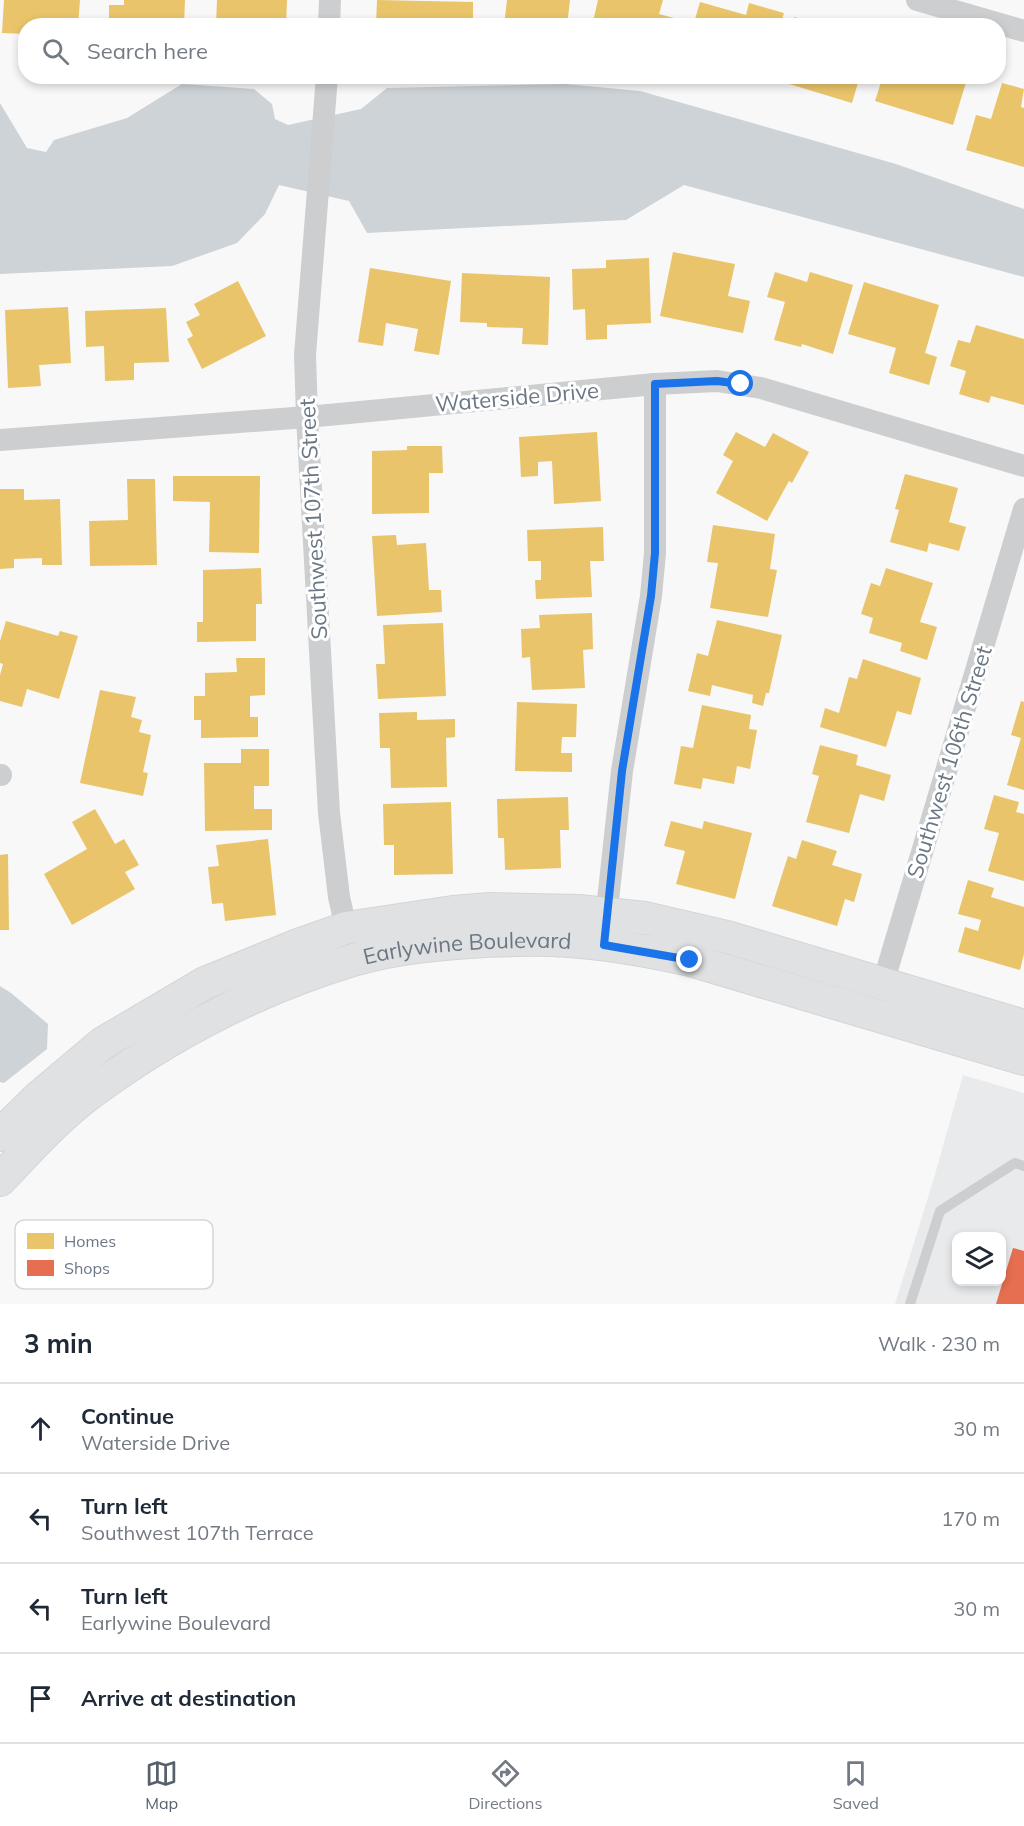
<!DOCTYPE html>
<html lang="en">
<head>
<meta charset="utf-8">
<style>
	body { margin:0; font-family:Mulish,sans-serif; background:#f6f6f7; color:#1f2937 }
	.controls { position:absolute; right:18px; bottom:18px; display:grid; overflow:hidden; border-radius:12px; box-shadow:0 3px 9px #0003 }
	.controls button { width:54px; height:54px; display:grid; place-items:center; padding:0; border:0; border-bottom:2px solid #e0e1e3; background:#fff; color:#1f2937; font:30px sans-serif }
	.stop { position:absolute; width:18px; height:18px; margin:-14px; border:4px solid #1a73e8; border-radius:50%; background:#fff }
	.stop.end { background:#1a73e8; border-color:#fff; box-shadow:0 2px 6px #0008 }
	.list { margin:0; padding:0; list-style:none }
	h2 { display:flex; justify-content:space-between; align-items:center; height:78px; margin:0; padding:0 24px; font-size:26px }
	h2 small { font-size:20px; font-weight:400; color:#747a83 }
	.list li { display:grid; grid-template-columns:39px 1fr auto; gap:18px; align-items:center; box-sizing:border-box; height:90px; padding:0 24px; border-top:2px solid #e0e1e3 }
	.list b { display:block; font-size:22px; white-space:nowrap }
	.list p { margin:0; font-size:20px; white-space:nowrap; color:#747a83 }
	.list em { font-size:20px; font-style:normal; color:#747a83 }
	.icon { flex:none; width:33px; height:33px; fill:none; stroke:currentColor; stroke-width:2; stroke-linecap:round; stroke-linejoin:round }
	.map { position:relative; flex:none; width:1024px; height:1304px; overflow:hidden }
	.search { position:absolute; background:#fff; box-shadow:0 3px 9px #0003; left:18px; right:18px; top:18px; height:66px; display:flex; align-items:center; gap:15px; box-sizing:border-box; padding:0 21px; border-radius:24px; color:#747a83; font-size:22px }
	.sheet { height:438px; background:#fff }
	nav { display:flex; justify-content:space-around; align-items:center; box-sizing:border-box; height:84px; border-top:2px solid #e0e1e3; background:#fff; font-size:16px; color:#747a83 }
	nav a { display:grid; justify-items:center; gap:3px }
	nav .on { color:#57606c }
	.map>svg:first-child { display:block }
</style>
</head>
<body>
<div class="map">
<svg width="1024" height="1304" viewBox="0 0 1024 1304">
	<rect width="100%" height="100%" fill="#f8f8f8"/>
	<path fill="#e8eaeb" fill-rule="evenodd" d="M963,1075l61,18v211h-129l39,-126zM956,1236h46v46h-46z"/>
	<g fill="#cdd3d7">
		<path d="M182,84l72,5 18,15 3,15 13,6 73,-16 26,-21 178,-4 75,7 256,73 128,45v68l-340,-92 -58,35 -259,13 -18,-32 -70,-16 -14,29 -28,29 -65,23 -172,8v-171l27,45 19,4 8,-12 73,-22z"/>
		<path d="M0,986l11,7 37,31 -1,25 -43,34 -4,-1z"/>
	</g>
	<g fill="#e9c46a">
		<path d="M4,0h76l-2,26h-52v8l-24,-1z"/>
		<path d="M124,0h61l-1,26h-75v-21h15z"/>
		<path d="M217,0h70l-1,26h-70z"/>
		<path d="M377,0l96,2v24h-97z"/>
		<path d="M507,0h63l-3,26h-63z"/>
		<path d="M598,0h65l-4,14 15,4 -2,8h-80z"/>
		<path d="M700,2l46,13 3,-12 35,10 -4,13h-87z"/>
		<path d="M794,17l29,8v1h-31z"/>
		<path d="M788,76h72l-8,27 -66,-20z"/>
		<path d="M883,76h85l-15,49 -78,-24z"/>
		<path d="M1002,83l22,6 -3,18 3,1v59l-58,-17 10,-35 15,4z"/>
		<path d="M673,252l62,12 -7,32 22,5 -7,32 -83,-17z"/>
		<path d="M649,258l2,65 -44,2v14l-21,1 -1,-31 -12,1 -1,-41 34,-1v-8z"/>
		<path d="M370,268l81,13 -12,74 -25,-4 4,-22 -32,-6 -3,23 -25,-4z"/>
		<path d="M775,272l32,10 3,-10 43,13 -20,69 -31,-10 -1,3 -27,-7 11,-38 -18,-5z"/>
		<path d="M462,273l88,4 -2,68 -26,-1 1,-16 -36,-1v-4l-27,-1z"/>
		<path d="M238,281l28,55 -64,33 -15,-30 6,-3 -7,-14 14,-7 -6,-11z"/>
		<path d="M864,282l75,23 -14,48 12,4 -8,28 -40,-12 7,-25 -48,-14z"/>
		<path d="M68,307l3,56 -32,2 2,21 -33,2 -3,-78z"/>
		<path d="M166,308l3,54 -35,1v17l-29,1 -1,-35 -18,1 -1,-36z"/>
		<path d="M976,325l48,14v66l-33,-9 -2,7 -30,-9 7,-23 -16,-5 8,-26 12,3z"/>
		<path d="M597,432l4,69 -47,3 -2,-43 -14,1v14l-17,1 -2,-40z"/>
		<path d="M736,432l29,15 8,-14 36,19 -17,31 -3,-2 -22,40 -51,-28 17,-32 -10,-6z"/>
		<path d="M407,446h35l1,27h-14v40l-57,1v-63l35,-1z"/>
		<path d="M905,474l53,14 -9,34 17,5 -7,24 -30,-8 -2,9 -37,-10 9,-32 -4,-1z"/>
		<path d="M173,476h87l-1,77 -50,-1 1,-50 -37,-1z"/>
		<path d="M127,479h28l2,86 -67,1 -1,-45 39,-1z"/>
		<path d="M0,489h24v11l36,-1 2,66h-20v-7l-28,1v9l-14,1z"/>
		<path d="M713,525l62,9 -5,35 7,1 -9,47 -58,-9 8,-45 -11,-1z"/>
		<path d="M603,527l1,34h-14l2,36 -56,2 -1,-19h6v-19h-13l-1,-31z"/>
		<path d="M396,535l1,10 29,-2 3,47h12l1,22 -65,4 -5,-80z"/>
		<path d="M261,568l1,36h-6v37l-59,1v-20h6v-52z"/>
		<path d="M886,568l47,15 -13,39 17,5 -10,33 -27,-9 2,-8 -33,-10 4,-15 -12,-4 10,-31 9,3z"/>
		<path d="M592,613l1,36 -10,1 2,38 -53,2 -2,-33 -8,1 -1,-29 19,-1 -1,-13z"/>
		<path d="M717,620l65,15 -13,58h-3l-3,13 -11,-3 1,-8 -41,-10 -2,11 -22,-5 9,-38 11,3z"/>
		<path d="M6,621l52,15 2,-5 18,5 -19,63 -32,-10 -5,18 -22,-6v-26l3,-11 -3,-1v-22z"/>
		<path d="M443,623l3,73 -68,3 -2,-35h9l-2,-39z"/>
		<path d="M236,658h29v37l-15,1v21h8v20l-57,1v-18h-7v-24h11v-23l32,-1z"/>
		<path d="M863,659l58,19 -10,37 -14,-4 -11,36 -66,-20 5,-19 14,5 10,-36 8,2z"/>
		<path d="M100,690l36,7 -5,20 11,3 -3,12 12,3 -8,37 5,1 -5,23 -63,-13z"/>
		<path d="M1021,701l3,1v88l-17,-5 14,-47 -10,-3z"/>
		<path d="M517,702l60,2 -1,33h-14l-1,16h11v19l-57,-1z"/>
		<path d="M702,705l49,10 -2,14 8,1 -7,39 -13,-3 -3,18 -31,-6 -2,11 -27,-5 7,-38 12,2z"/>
		<path d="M417,712v8l38,-1v18l-9,1 1,49 -56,1 -1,-40h-10l-1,-35z"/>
		<path d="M820,745l38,10 -2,10 35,10 -7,26 -24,-7 -11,39 -43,-11 13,-46 -7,-2z"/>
		<path d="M241,749h28v37h-15v23h18v21l-67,1 -1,-68h37z"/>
		<path d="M994,795l25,7 -3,10 8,2v67l-36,-10 11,-38 -15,-4z"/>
		<path d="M568,797l1,33h-9l1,38 -56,2 -1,-32h-6l-1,-39z"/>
		<path d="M451,802l2,72 -59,1v-30h-10l-1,-41z"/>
		<path d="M95,809l20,35 9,-5 15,26 -14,7 10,17 -63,36 -28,-51 43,-25 -15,-27z"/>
		<path d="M671,821l31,8 2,-8 48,12 -17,66 -59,-15 9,-33 -21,-5z"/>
		<path d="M268,839l8,76 -51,6 -2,-18 -11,1 -4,-37 11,-1 -3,-21z"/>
		<path d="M802,840l35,11 -5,14 30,9 -8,28 -9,-3 -8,27 -65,-20 16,-50 8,3z"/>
		<path d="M8,854l1,76h-9v-75z"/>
		<path d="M968,880l26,8 -3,9 33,10v47l-4,16 -62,-18 7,-25 13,4 3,-11 -23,-6z"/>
	</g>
	<path fill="#e76f51" d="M1013,1248l11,3v53h-28z"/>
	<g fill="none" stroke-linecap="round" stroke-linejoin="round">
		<g stroke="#d4d5d6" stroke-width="34">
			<g id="secondary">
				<path d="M0,1135l40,-39 63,-53 102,-60 93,-38 48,-17 107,-16 37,-3 89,2 66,7 82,19 297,89"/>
				<path id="s1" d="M0,1180c28,-30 59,-64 92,-88 80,-59 165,-103 261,-132 50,-15 114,-19 166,-20 58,-2 115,8 171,20l334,99"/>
			</g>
		</g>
		<path stroke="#cdcecf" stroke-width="10" d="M910,1304l30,-93 75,-48 9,3"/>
		<g stroke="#cdcecf" stroke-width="22">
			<path d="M917,0l107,31"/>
			<path d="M329,26l1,-26"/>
			<path d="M327,76l-22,279 2,62 22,396 10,84 10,44"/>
			<path d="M0,440l307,-23 348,-33 62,-3 44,7 263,78"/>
			<path d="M0,775h1"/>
			<path d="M605,928l17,-157 29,-175 4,-43v-169"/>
			<path d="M879,997l145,-488"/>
		</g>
		<use href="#secondary" stroke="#e0e1e2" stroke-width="32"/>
	</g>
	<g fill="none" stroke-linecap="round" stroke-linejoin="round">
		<path stroke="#1a73e8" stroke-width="8" d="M690,960l-86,-15 18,-174 29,-175 4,-43v-169l62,-3 24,3"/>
	</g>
	<g text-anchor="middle" stroke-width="6" stroke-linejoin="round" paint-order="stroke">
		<g font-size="22" fill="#6b7785" stroke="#fff">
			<text transform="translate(517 397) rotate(-5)" y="8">Waterside Drive</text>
			<text transform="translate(313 519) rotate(-93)" y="8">Southwest 107th Street</text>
			<text transform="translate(949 762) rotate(-73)" y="8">Southwest 106th Street</text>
			<text dy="8" stroke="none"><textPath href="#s1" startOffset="537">Earlywine Boulevard</textPath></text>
		</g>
	</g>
	<rect x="15" y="1220" width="198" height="69" rx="9" fill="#fff" stroke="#d3d6da" stroke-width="1.5"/>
	<rect x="27" y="1233" width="27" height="16" fill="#e9c46a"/>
	<rect x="27" y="1260" width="27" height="16" fill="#e76f51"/>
	<g font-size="16" fill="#6b7785">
		<text x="64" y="1247">Homes</text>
		<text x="64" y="1274">Shops</text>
	</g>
</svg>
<div class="controls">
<button><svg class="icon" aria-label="layers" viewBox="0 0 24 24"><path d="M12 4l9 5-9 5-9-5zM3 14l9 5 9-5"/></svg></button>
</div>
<div class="stop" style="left:741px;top:384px"></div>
<div class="stop end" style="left:690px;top:960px"></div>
<div class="search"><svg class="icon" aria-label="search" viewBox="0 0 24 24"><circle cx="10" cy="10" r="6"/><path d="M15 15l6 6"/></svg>Search here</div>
</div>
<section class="sheet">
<h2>3 min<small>Walk · 230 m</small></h2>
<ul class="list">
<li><svg class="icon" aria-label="ahead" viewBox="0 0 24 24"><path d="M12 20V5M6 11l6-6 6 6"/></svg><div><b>Continue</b><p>Waterside Drive</p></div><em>30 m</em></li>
<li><svg class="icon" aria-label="left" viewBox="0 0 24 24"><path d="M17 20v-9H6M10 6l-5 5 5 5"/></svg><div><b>Turn left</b><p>Southwest 107th Terrace</p></div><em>170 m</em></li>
<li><svg class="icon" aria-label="left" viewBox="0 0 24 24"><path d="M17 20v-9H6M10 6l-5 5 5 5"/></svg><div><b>Turn left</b><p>Earlywine Boulevard</p></div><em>30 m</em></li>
<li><svg class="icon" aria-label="arrive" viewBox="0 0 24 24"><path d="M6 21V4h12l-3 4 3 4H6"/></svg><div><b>Arrive at destination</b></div></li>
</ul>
</section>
<nav>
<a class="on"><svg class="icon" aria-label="map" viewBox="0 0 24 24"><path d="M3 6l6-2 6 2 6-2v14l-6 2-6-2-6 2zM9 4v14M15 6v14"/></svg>Map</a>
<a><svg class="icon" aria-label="directions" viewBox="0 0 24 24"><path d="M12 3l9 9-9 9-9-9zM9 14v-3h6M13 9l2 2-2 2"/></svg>Directions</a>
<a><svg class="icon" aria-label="saved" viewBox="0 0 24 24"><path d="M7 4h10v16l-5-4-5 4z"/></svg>Saved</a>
</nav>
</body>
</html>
